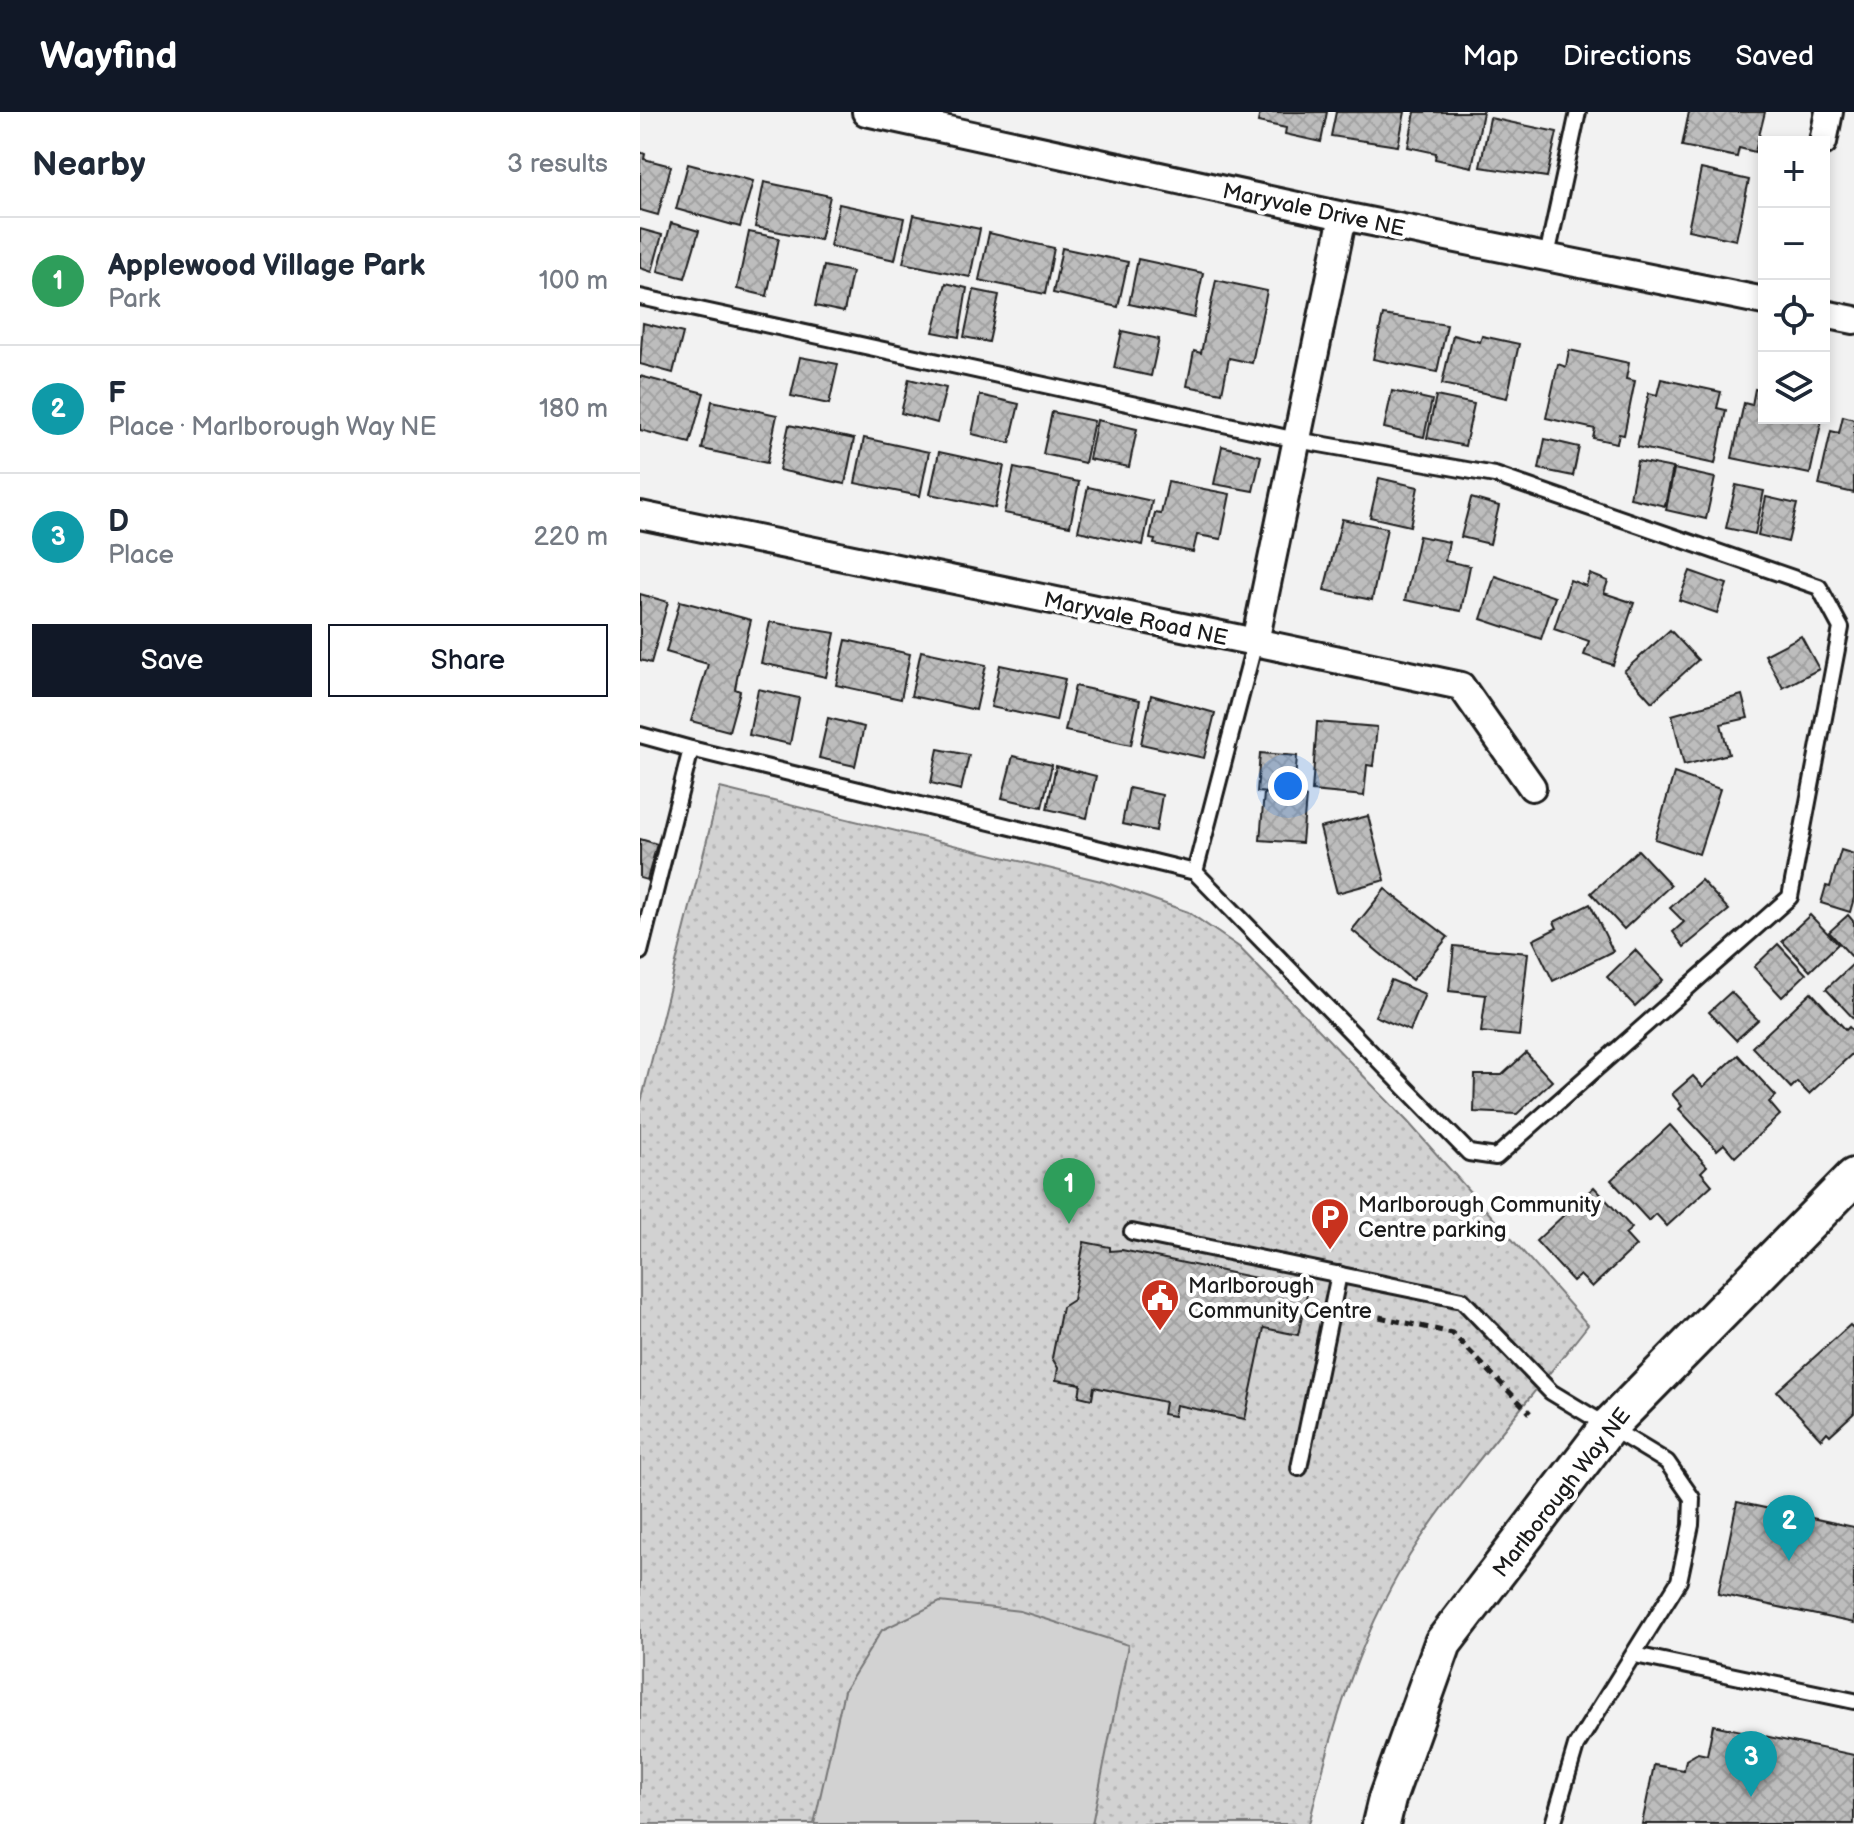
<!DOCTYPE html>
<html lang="en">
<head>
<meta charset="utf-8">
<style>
	body { margin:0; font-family:"Balsamiq Sans",sans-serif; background:#f2f2f3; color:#1f2937 }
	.controls { position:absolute; right:24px; top:24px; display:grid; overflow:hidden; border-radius:0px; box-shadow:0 4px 12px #0003 }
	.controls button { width:72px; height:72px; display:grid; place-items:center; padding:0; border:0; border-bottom:2px solid #e0e1e3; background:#fff; color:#1f2937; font:40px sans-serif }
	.you { position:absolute; left:648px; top:674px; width:28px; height:28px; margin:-20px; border:6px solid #fff; border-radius:50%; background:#1a73e8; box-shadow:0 0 0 12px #1a73e833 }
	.badge { display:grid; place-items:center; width:52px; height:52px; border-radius:50%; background:#111827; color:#fff; font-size:26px; font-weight:700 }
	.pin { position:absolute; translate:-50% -66px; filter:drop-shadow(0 2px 4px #0008) }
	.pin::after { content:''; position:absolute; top:42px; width:28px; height:24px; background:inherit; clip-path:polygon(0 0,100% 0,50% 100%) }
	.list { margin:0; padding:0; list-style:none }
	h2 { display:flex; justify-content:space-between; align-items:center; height:104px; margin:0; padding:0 32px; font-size:34px }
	h2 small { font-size:26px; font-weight:400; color:#747a83 }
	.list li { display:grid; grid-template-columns:52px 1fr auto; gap:24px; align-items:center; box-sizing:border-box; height:128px; padding:0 32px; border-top:2px solid #e0e1e3 }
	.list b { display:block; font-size:30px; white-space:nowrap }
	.list p { margin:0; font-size:26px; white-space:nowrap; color:#747a83 }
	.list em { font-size:26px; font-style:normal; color:#747a83 }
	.actions { display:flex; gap:16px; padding:24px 32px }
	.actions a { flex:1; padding:18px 0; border:2px solid #111827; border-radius:0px; text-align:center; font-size:28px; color:#111827 }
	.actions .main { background:#111827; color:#fff }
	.icon { flex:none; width:44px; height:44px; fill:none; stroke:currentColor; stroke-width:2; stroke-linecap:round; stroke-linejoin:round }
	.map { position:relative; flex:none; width:1214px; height:1712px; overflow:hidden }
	header { display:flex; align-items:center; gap:48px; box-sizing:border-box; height:112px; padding:0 40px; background:#111827; color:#fff }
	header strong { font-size:38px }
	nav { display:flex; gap:44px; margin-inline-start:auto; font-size:28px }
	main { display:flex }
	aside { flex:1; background:#fff }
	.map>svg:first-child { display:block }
</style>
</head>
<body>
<header>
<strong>Wayfind</strong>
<nav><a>Map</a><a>Directions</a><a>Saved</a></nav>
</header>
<main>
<aside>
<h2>Nearby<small>3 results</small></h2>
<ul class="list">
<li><span class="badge" style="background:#2e9e5b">1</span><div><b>Applewood Village Park</b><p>Park</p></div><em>100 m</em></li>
<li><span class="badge" style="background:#0f9aa8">2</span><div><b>F</b><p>Place · Marlborough Way NE</p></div><em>180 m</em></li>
<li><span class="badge" style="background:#0f9aa8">3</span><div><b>D</b><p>Place</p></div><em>220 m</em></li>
</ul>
<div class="actions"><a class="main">Save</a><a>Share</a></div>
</aside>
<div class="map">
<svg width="1214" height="1712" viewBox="0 0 1214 1712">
	<defs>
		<pattern id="park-dots" width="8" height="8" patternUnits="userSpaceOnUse" patternTransform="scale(2)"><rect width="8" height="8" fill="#d2d2d2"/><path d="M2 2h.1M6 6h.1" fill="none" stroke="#b4b4b4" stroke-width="1.8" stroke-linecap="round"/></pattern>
		<pattern id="building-cross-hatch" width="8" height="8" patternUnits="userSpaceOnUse" patternTransform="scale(2)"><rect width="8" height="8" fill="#bdbdbd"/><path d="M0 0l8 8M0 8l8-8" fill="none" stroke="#a2a2a2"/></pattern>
	</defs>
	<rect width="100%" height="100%" fill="#f2f2f2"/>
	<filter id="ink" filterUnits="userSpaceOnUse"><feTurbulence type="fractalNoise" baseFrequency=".0125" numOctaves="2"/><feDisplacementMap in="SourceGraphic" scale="16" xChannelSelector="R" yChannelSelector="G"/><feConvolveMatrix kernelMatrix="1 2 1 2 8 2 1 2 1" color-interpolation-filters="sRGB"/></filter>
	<g filter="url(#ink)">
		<path fill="url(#park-dots)" stroke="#777" stroke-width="2" d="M80,676l381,93 87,31 51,35 169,175 180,203c-56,72 -118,141 -169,216 -57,84 -87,186 -110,283h-669v-718z"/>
		<path fill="#d2d2d2" stroke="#777" stroke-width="2" d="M300,1490l80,9 108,34 -36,179h-278l30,-133 38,-61z"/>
		<g fill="url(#building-cross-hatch)" stroke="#1c1c1c" stroke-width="2">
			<path d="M620,0h67l-6,30 -36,-8 1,-6 -28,-6z"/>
			<path d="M696,0h69l-7,34 -67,-10z"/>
			<path d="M775,0h68l-11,55 -37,-8 1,-6 -28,-6z"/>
			<path d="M1049,0h76l-10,40 -16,-4 -2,9 -55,-11z"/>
			<path d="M850,6l67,14 -10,45 -67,-10z"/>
			<path d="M0,40l5,2 -1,5 27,7 -13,49 -18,-5z"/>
			<path d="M48,52l65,17 -13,46 -64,-18z"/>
			<path d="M1061,57l48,11 -13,60 -48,-10z"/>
			<path d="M124,70l66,14 -10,44 -65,-13z"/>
			<path d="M199,92l65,14 -9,42 -65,-14z"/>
			<path d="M274,103l66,14 -10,48 -67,-14z"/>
			<path d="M31,111l28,8 -14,47 -27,-7z"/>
			<path d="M0,117l22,6 -10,37 -12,-4z"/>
			<path d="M109,120l30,6 -12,58 -30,-7z"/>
			<path d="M349,121l65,15 -9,46 -66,-14z"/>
			<path d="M422,136l66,14 -10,45 -65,-14z"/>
			<path d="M498,147l65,14 -9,45 -65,-14z"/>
			<path d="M184,154l28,6 -8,40 -29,-6z"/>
			<path d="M576,168l51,11 -15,72 -23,-5 -7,35 -35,-7 7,-35 7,2z"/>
			<path d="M306,171l21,5 -8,49 -26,-5z"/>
			<path d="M334,178l25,5 -10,47 -25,-5z"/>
			<path d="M743,203l64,10 -10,47 -64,-13z"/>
			<path d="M3,211l40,10 -10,40 -33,-9z"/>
			<path d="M482,219l37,8 -8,37 -37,-8z"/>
			<path d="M813,223l27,7 2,-6 37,8 -12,54 -65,-14z"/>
			<path d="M929,238l60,13 -3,16 9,2 -11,54 -5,-1 -2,9 -24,-5 2,-9 -49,-11 12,-54 8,3z"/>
			<path d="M160,245l38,7 -9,40 -38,-8z"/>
			<path d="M0,264l64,17 -14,50 -50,-13z"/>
			<path d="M269,267l37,9 -9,35 -36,-10z"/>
			<path d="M1021,267l60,13 -4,16 9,2 -11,54 -78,-17 12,-54 8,2z"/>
			<path d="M1115,277l9,2v27l58,1 -12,55 -78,-16 12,-55 8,2z"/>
			<path d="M752,279l40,9 -8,37 -40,-9z"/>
			<path d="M340,283l39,9 -9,39 -38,-9z"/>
			<path d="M796,284l38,8 -9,42 -38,-8z"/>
			<path d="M72,289l65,14 -10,48 -65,-14z"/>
			<path d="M412,300l42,9 -9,42 -42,-9z"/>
			<path d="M1203,304l11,3v74l-35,-8 12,-54 8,2z"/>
			<path d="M457,308l40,9 -8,38 -40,-8z"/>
			<path d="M149,313l65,14 -9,45 -66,-14z"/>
			<path d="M224,326l65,14 -9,44 -65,-13z"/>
			<path d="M905,327l34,8 -6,29 -34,-7z"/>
			<path d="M582,334l39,10 -8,35 -39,-7z"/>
			<path d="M299,340l65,14 -9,42 -65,-14z"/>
			<path d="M997,349l36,7 -8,38 -35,-8z"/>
			<path d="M374,356l65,14 -9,44 -66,-13z"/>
			<path d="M1034,357l41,9 -9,41 -40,-9z"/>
			<path d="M739,366l39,9 -8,39 -40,-9z"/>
			<path d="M528,370l62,12 -9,45 -24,-4 -4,17 -39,-8 1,-4 -5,-1 5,-26 6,1z"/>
			<path d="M1096,373l28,6 -9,43 -29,-6z"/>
			<path d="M448,375l64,14 -9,44 -65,-14z"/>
			<path d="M1126,385l31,7 -9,38 -30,-7z"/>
			<path d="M831,386l28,8 -9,38 -29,-7z"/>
			<path d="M702,407l45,9 -15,72 -48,-10z"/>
			<path d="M779,424l30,6 -4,19 25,5 -9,45 -56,-11z"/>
			<path d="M1050,459l37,13 -10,29 -38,-13z"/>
			<path d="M950,462l18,7 -4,12 30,10 -21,62 -29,-10 5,-14 -35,-12 16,-49 16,6z"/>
			<path d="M855,464l60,21 -14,42 -60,-20z"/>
			<path d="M0,482l28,8 -17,61 -11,-3z"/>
			<path d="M40,489l71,19 -12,48 -4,21 5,2 -11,40 -38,-10 17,-57 -42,-12z"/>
			<path d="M130,510l65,11 -9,44 -65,-14z"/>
			<path d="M1030,518l28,30 -46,42 -28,-31z"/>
			<path d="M1161,524l18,33 -36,19 -18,-33z"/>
			<path d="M206,528l64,14 -9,45 -65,-14z"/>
			<path d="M281,539l65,14 -10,45 -65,-14z"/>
			<path d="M360,553l65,14 -9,42 -65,-14z"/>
			<path d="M435,574l65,14 -9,45 -66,-14z"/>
			<path d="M118,577l41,9 -9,46 -41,-9z"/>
			<path d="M511,583l64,18 -11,45 -63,-14z"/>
			<path d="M1102,583l6,23 -27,6 8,30 -45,11 -12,-50z"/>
			<path d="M188,606l36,9 -9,39 -36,-8z"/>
			<path d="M677,610l60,5 -4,39 -6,-1 -3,31 -52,-5z"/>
			<path d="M298,637l31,6 -8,35 -30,-7z"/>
			<path d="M620,641l37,3 -3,39 -37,-3z"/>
			<path d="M373,644l39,9 -10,42 -40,-9z"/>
			<path d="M416,654l40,10 -9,42 -40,-9z"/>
			<path d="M1034,661l46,16 -21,65 -44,-15z"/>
			<path d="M489,676l33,7 -6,36 -34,-7z"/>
			<path d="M624,681l42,4 -4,46 -42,-3z"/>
			<path d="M728,704l17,64 -48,13 -17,-65z"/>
			<path d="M0,727l17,5 -10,36 -7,-2z"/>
			<path d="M998,738l33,35 -47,44 -33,-36z"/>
			<path d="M1201,738l13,4v44l-4,14 -29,-9 5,-17 4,1z"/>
			<path d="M1061,768l28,30 -45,37 -11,-15 11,-10 -14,-14z"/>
			<path d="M745,777l63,48 -36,43 -60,-50z"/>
			<path d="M950,792l23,47 -60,30 -20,-41 24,-12 -3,-6z"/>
			<path d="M1170,803l28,29 -28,27 -28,-30z"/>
			<path d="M1208,803l6,7v32l-3,2 -22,-24z"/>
			<path d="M1138,832l28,30 -24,23 -28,-30z"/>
			<path d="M814,834l74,7 -9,83 -38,-4 5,-37 -37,-4z"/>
			<path d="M995,838l28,30 -28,26 -28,-29z"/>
			<path d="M1214,851v56l-28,-30z"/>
			<path d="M751,868l34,14 -15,37 -35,-15z"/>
			<path d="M1091,880l27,28 -22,20 -27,-28z"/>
			<path d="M1171,880l35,38 3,-3 5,5v20l-45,42 -12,-12 -6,6 -39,-41z"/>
			<path d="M886,941l26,28 -35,33 -43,-2 1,-37h27z"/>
			<path d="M1098,943l38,41 -7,6 11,13 -45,42 -11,-13 -7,6 -38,-41 3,-3 -10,-12 21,-18 10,11z"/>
			<path d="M1030,1013l37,41 -6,6 11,13 -45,41 -11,-12 -7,7 -38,-41z"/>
			<path d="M954,1075l38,41 -7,6 11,12 -44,41 -12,-12 -7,6 -37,-40z"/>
			<path d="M444,1130l26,5v4l12,-1 186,39 -10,46 -34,-7 -19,91 -69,-14 -2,11 -11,-2 2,-12 -71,-15 -2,12 -13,-3 2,-12 -25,-4 2,-12 -6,-10 10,-51 11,-7z"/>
			<path d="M1210,1213l4,4v84l-24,22 -3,-3 -6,7 -44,-48z"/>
			<path d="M1097,1390l117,25v96l-136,-29z"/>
			<path d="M1073,1613l141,30v69h-212l12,-59 30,5 2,-10 12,-7 9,2z"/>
		</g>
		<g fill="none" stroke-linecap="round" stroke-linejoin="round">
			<g stroke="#1c1c1c" stroke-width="20">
				<g id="lane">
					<path d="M907,144l31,-144"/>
					<path d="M0,185l657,143 198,35 324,112 22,41 -51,269 -294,260 -27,-4 -274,-281 -504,-123 -51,203"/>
					<path d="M0,623l51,14"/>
					<path d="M555,760l60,-230"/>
					<path d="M492,1120l330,68 89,92 116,70 25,36 -1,27 -12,56 -103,165 -23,78"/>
					<path d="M659,1356l40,-194"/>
					<path d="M995,1543l219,46"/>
				</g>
			</g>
			<g stroke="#1c1c1c" stroke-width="32">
				<g id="street">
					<path d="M226,0l477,104 421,85"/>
					<path d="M1183,30l6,-30"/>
					<path d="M1184,202l30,6"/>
					<path d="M0,403l615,127 88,-426"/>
					<path d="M615,530l206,44 71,101"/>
				</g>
			</g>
			<g stroke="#1c1c1c" stroke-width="42">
				<path id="secondary" d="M741,1712l6,-25 56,-156 166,-217 245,-249"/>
			</g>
			<path stroke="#1c1c1c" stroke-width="5" stroke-dasharray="8 6" stroke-linecap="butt" d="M712,1199l100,22 78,80"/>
			<use href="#lane" stroke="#fff" stroke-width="14"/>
			<use href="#street" stroke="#fff" stroke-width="26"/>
			<use href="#secondary" stroke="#fff" stroke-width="36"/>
		</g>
	</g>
	<defs>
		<g id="parking-pin" transform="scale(2)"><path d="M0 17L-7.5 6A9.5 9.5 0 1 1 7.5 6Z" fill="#c8321e" stroke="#fff"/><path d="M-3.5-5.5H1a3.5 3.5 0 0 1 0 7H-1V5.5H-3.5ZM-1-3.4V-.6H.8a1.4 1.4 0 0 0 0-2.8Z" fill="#fff"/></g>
		<g id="civic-pin" transform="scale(2)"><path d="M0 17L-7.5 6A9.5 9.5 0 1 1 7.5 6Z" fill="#c8321e" stroke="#fff"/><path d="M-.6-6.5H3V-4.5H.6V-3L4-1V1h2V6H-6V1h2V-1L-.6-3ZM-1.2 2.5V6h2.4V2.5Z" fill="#fff"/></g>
	</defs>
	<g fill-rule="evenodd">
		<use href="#parking-pin" x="690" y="1105"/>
		<use href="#civic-pin" x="520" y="1186"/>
	</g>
	<g text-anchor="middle" stroke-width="8" stroke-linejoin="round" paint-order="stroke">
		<g font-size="22" fill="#1c1c1c" stroke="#fff">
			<text transform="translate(674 97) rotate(12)" y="8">Maryvale Drive NE</text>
			<text transform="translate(496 506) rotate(12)" y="8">Maryvale Road NE</text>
			<text transform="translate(921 1380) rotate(-52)" y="8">Marlborough Way NE</text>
		</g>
		<g font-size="22" fill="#1c1c1c" stroke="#fff" text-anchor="start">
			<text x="718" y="1100">Marlborough Community<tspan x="718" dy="25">Centre parking</tspan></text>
			<text x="548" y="1181">Marlborough<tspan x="548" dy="25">Community Centre</tspan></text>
		</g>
	</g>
</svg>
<div class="controls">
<button>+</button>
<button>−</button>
<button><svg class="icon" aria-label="locate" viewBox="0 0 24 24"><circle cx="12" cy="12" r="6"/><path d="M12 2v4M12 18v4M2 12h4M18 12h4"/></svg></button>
<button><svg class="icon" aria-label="layers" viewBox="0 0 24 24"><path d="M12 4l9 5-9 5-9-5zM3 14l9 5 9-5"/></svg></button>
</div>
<div class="you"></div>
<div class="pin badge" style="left:429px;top:1112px;background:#2e9e5b">1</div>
<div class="pin badge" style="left:1149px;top:1449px;background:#0f9aa8">2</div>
<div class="pin badge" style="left:1111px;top:1685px;background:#0f9aa8">3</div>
</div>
</main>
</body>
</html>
